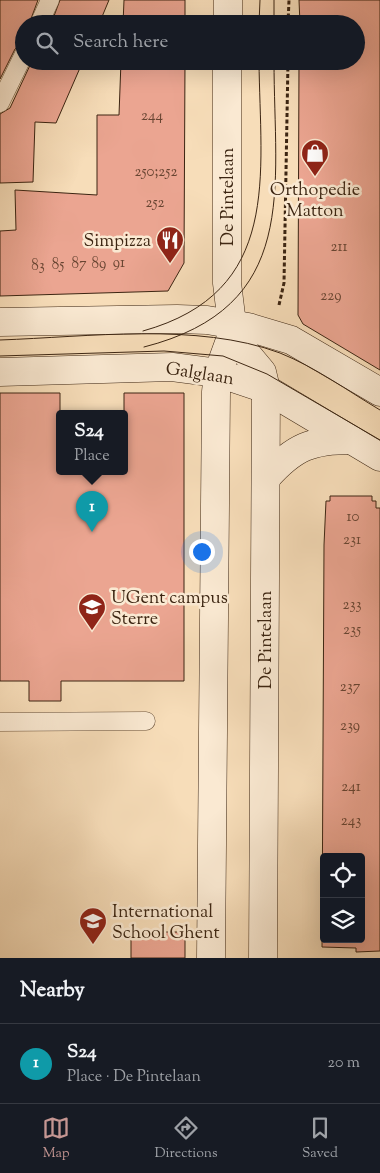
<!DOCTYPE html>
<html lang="en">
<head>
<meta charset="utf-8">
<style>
	body { margin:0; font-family:"Sorts Mill Goudy",serif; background:#20242c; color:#f1f3f6 }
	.controls { position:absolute; right:15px; bottom:15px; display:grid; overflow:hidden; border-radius:5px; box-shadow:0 5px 20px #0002 }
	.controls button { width:45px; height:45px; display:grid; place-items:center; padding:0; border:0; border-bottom:1px solid #363941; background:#171b24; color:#f1f3f6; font:25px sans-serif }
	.you { position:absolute; left:201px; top:551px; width:18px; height:18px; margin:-12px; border:4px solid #fff; border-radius:50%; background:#1a73e8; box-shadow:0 0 0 8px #1a73e833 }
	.badge { display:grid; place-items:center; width:32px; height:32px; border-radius:50%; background:#c59692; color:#fff; font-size:16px; font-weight:700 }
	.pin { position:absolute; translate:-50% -41px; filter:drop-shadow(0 1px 2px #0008) }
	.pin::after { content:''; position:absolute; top:26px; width:18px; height:15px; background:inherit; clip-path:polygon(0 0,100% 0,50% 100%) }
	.popup { position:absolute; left:56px; top:410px; width:72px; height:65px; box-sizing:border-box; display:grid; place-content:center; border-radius:5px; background:#171b24; filter:drop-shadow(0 1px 4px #0005); font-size:16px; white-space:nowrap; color:#9ea1a6 }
	.popup b { font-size:19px; color:#f1f3f6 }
	.popup::after { content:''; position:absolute; left:50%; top:100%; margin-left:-10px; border:10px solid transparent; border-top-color:#171b24 }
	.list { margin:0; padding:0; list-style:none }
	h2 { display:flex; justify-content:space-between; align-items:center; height:65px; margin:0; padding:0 20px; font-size:21px }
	h2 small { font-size:16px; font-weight:400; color:#9ea1a6 }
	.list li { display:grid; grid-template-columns:32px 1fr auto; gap:15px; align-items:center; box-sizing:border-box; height:80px; padding:0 20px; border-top:1px solid #363941 }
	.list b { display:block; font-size:19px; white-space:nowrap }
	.list p { margin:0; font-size:16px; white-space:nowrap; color:#9ea1a6 }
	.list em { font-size:16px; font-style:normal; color:#9ea1a6 }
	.icon { flex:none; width:28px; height:28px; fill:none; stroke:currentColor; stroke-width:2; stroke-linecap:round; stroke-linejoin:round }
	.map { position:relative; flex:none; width:380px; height:958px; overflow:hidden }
	.search { position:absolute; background:#171b24; box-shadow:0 5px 20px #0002; left:15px; right:15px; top:15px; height:55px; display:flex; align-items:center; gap:12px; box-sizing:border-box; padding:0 18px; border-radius:28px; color:#9ea1a6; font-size:19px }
	.sheet { height:145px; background:#171b24 }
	nav { display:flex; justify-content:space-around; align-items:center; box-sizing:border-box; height:70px; border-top:1px solid #363941; background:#171b24; font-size:14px; color:#9ea1a6 }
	nav a { display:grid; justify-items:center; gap:2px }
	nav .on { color:#c59692 }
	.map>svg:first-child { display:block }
</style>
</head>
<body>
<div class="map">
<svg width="380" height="958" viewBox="0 0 380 958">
	<rect width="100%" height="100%" fill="#f7ddb9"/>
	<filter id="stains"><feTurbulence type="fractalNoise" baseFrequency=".004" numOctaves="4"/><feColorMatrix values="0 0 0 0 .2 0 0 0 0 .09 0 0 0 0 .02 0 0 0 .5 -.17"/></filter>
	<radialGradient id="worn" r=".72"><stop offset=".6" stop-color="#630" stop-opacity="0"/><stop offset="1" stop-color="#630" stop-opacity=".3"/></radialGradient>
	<g fill="#eba591" stroke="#3c2512" fill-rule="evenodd">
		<path d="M0,0h38l-9,24h-5v19l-9,6 -15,30z"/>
		<path d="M60,0h49l-10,24h-48z"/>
		<path d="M124,0h61v24h-62z"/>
		<path d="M299,0h81v370l-77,-46 -5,-9 1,-254h57v-37h-56z"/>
		<path d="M32,61h51l-27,62 -21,-1 -2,60 -33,1v-69l10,-6z"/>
		<path d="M121,61h64l-1,202 -16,28 -168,5v-65l16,-1 -1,-40 82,5v-80h22z"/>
		<path d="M0,393h60v78h64v-78h60v288h-123v20h-32v-20h-29z"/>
		<path d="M330,496h42v5h4v7h4v443l-24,1v-4l-34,-1 2,-402 2,-44h4zM324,857h37v82h-37z"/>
		<rect x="131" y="932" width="54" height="26"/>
	</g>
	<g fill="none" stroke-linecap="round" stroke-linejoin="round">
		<g stroke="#6b533c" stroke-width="19">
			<g id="lane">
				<path d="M39,24l11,-24"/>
				<path d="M0,103l24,-49"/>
				<path d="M0,722l146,-1"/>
			</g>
		</g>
		<g stroke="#3c2512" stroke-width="29">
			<g id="secondary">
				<path d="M228,24v-24"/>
				<path d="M227,61v222l6,49 7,14 22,26 4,17 -3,569"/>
				<path d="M0,322l177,-3 30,1 41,7 43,13 89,52"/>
				<path d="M0,372l172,-5 46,6 48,16 114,68"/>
				<path d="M267,477c27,-30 44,-37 84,-37"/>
				<path d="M211,958l5,-566 2,-19 15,-41"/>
			</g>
		</g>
		<g stroke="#3c2512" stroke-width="3" stroke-dasharray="4 2.5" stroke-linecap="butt">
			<path d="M288,24l1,-24"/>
			<path d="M279,305l5,-22 4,-222"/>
		</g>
		<use href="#lane" stroke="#fae9d2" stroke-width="18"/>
		<use href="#secondary" stroke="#fae9d2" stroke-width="28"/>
		<g stroke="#3c2512" stroke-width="1">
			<path d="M259,24l1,-24"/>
			<path d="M274,24v-24"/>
			<path d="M143,331c140,-39 117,-156 116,-270"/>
			<path d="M0,340c88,-3 197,-18 280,13 35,14 68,38 100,57"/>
			<path d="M144,347c157,-40 130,-158 130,-286"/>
			<path d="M0,356l164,-5 59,5 44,18 113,66"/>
		</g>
	</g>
	<defs>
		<g id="shop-pin" transform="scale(1.4375)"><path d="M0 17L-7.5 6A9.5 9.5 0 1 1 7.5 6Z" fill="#8f2418" stroke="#fae9d2"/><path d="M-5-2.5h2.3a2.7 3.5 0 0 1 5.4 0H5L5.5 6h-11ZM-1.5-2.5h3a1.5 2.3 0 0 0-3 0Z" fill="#fff"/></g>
		<g id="restaurant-pin" transform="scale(1.4375)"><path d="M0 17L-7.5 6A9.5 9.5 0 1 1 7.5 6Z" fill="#8f2418" stroke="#fae9d2"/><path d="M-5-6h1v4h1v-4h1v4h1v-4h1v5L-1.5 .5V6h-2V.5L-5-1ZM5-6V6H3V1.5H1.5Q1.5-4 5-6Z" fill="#fff"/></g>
		<g id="university-pin" transform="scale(1.4375)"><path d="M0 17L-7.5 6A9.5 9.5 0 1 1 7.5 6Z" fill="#8f2418" stroke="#fae9d2"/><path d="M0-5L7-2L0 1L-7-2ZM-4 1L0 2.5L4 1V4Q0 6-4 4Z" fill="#fff"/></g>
		<g id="school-pin" transform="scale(1.4375)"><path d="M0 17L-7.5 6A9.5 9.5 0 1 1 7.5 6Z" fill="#8f2418" stroke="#fae9d2"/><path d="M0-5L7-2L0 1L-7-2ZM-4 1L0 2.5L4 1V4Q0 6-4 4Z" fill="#fff"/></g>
	</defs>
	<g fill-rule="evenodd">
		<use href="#shop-pin" x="315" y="153"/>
		<use href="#restaurant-pin" x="170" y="240"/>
		<use href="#university-pin" x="92" y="607"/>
		<use href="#school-pin" x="93" y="921"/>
	</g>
	<g text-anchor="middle" stroke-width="5" stroke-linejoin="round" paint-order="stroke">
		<g font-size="15" fill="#684532">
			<text x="152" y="120">244</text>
			<text x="156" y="176">250;252</text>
			<text x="155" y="207">252</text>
			<text x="339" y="251">211</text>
			<text x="119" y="267">91</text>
			<text x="79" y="268">87</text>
			<text x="99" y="268">89</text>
			<text x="58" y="269">85</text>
			<text x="38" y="270">83</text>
			<text x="331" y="300">229</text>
			<text x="353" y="521">10</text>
			<text x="352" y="544">231</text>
			<text x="352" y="609">233</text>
			<text x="352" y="634">235</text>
			<text x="350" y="691">237</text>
			<text x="350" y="730">239</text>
			<text x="351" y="791">241</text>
			<text x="351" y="825">243</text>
		</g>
		<g font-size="18" fill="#3c2512" stroke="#fae9d2" text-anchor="start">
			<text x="315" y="195" text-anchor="middle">Orthopedie<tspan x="315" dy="21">Matton</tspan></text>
			<text x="151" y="246" text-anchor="end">Simpizza</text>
			<text x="111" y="603">UGent campus<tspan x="111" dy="21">Sterre</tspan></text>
			<text x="112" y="917">International<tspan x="112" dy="21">School Ghent</tspan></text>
		</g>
		<g font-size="18" fill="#3c2512" stroke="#fae9d2">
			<text transform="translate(227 197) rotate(-90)" y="6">De Pintelaan</text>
			<text transform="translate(200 373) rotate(9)" y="6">Galglaan</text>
			<text transform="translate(265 640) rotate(-90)" y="6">De Pintelaan</text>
		</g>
	</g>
	<rect width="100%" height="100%" filter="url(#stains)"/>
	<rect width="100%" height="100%" fill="url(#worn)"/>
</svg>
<div class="controls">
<button><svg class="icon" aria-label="locate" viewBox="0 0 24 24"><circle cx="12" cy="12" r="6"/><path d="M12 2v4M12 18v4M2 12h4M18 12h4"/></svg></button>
<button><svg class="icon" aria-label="layers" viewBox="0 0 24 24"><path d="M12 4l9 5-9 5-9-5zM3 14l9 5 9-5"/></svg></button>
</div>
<div class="you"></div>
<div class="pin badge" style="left:92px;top:532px;background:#0f9aa8">1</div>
<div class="popup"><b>S24</b>Place</div>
<div class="search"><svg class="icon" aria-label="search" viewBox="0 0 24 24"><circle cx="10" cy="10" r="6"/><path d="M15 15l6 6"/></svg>Search here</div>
</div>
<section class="sheet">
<h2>Nearby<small></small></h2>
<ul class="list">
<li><span class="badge" style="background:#0f9aa8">1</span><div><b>S24</b><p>Place · De Pintelaan</p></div><em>20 m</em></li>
</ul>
</section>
<nav>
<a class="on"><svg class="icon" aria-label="map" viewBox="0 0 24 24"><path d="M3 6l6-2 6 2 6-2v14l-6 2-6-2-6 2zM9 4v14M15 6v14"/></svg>Map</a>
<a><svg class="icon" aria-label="directions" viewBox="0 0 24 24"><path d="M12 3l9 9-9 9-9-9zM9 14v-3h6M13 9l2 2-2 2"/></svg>Directions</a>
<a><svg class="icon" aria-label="saved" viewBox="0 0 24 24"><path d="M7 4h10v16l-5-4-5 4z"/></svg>Saved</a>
</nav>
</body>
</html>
